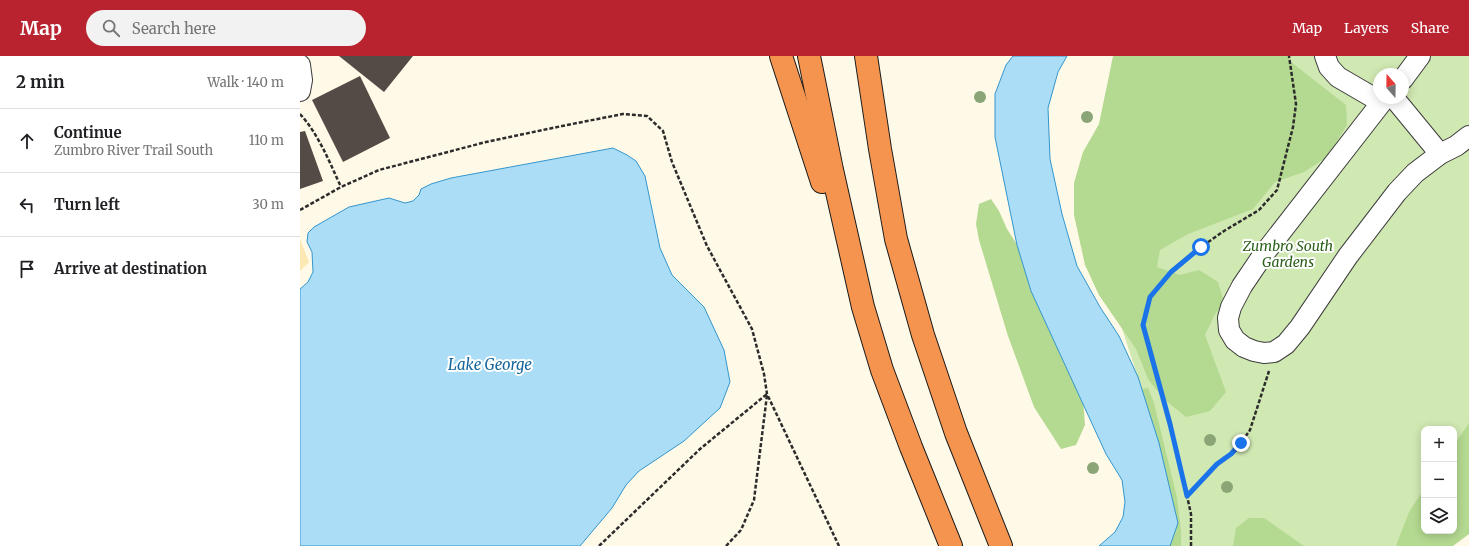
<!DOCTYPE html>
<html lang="en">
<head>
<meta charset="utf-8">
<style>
	body { margin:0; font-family:Merriweather,serif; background:#f2f2f2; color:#202124 }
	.controls { position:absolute; right:12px; bottom:12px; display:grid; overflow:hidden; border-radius:8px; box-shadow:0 2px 10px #0003 }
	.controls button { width:36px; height:36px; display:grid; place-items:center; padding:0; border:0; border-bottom:1px solid #e0e0e0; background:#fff; color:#202124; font:20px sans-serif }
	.compass { position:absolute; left:1073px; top:12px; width:36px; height:36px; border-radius:50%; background:#fff; box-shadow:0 2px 10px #0003; rotate:340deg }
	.stop { position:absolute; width:12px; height:12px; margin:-9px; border:3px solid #1a73e8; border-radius:50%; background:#fff }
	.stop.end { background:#1a73e8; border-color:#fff; box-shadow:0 1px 4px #0008 }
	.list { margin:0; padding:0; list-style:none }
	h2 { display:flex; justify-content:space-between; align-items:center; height:52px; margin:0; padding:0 16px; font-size:17px }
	h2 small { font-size:13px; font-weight:400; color:#757577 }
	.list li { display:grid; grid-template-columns:26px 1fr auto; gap:12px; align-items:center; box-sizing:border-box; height:64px; padding:0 16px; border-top:1px solid #e0e0e0 }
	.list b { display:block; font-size:15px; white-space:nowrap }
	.list p { margin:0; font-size:13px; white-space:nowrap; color:#757577 }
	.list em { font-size:13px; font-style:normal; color:#757577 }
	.icon { flex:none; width:22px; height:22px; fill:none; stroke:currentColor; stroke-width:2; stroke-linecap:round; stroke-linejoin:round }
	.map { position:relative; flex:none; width:1169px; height:490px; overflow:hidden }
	header { display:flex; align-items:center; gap:24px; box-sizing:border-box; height:56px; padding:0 20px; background:#b92330; color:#fff }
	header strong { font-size:19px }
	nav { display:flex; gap:22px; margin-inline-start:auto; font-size:14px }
	.search { width:280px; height:36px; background:#f2f2f2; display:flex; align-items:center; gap:10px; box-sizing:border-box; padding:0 14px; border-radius:22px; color:#757577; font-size:15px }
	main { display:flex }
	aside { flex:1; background:#fff }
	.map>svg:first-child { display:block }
</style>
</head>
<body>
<header>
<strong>Map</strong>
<div class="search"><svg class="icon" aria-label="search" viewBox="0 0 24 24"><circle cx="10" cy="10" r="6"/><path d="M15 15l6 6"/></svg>Search here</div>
<nav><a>Map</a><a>Layers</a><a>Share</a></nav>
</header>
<main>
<aside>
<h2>2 min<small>Walk · 140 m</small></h2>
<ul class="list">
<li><svg class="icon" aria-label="ahead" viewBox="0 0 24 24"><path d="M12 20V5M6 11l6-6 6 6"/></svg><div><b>Continue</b><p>Zumbro River Trail South</p></div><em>110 m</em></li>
<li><svg class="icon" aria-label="left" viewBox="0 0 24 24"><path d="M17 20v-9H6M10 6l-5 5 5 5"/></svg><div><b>Turn left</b></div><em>30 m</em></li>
<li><svg class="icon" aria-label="arrive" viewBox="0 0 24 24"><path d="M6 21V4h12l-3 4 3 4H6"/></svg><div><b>Arrive at destination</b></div></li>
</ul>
</aside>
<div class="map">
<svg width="1169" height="490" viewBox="0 0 1169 490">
	<rect width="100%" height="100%" fill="#fff9e7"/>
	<path fill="#d0e8b2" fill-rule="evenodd" d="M819,0h350v383l-15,22v-32h-30v77l-27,40h-227l-11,-103 -54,-167zM1079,18h24v24h-24z"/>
	<g fill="#b4d991">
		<path d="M813,0h175l3,6 55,43 1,20 -20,32 -23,15 -29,10 -22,27 -65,25 -28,16 -3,17 23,8 19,-5 19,12 6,20 -10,14 -9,19 21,57 -16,19 -24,6 -22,-18 -16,-20 -12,-30 -37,-54 -14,-30 -11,-50v-32l9,-31 16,-28z"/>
		<path d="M691,143l8,12 8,18 24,37 51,120 3,39 -9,20 -15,4 -27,-42 -26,-71 -29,-96 -3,-16 3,-20z"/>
		<path d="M848,332l6,15 23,95 4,33v15h-26l-19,-156z"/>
		<path d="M1169,367v111l-16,12h-57l13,-34 15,-23v42h30v-86z"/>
		<path d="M949,462h15l40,28h-71l3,-18z"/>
	</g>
	<path fill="#fbe8b3" d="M0,183l9,23 -9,9z"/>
	<g fill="#acddf6" stroke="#3396cd">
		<path d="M713,0h54l-9,16 -10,36 2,51 12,55 15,52 23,41 19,29 19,41 21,66 19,80 -8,23h-71l16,-14 8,-15 2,-15 -3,-22 -16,-26 -75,-163 -14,-46 -22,-108v-43l11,-29z"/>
		<path d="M313,92l14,7 9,6 9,15 15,72 12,27 32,32 20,43 6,32 -10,26 -36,33 -45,30 -13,14 -14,23 -32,38h-280v-257l8,-7 5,-10 -1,-20 -5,-10 1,-9 6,-6 35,-20 40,-9 16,5 8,-2 6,-6 2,-6 10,-5 20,-6z"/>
	</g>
	<g fill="#524b46">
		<path d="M39,0h74l-29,36z"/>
		<path d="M60,20l30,62 -47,24 -31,-62z"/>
		<path d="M5,75l18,50 -23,8v-57z"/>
	</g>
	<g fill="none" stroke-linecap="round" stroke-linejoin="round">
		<g stroke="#3d3d3d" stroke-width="22">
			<g id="minor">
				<path d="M1025,0l4,11 9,10 43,25"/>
				<path d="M0,9l2,15 -2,11"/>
				<path d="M1103,23l17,-23"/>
				<path d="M1085,42l-122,157 -21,31 -11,21 -3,11 1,12 6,10 9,7 10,4 10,2 10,-1 12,-8 14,-17 48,-71 49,-64 18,-19 25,-19 16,-8 13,-10"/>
				<path d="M1094,42l46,56"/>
			</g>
		</g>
		<g stroke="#1b1b1b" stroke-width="24">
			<g id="highway">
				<path d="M481,0l41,126"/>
				<path d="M509,0l23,114 31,137 19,63 29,77 40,99"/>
				<path d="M566,0l14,93 16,90 27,96 33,98 45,113"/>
			</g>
		</g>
		<g stroke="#2c2c2c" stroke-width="2.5" stroke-dasharray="4 2" stroke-linecap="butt">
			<path d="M0,58c19,21 29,47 41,73"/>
			<path d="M0,154l41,-23 38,-17 107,-28 76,-16 61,-12 24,2 16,15 9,31 35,84 45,83 12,45 3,20 72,152"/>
			<path d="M887,440l30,-32 14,-10 10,-11 9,-13 19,-59"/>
			<path d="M299,490l101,-97 67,-55"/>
			<path d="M426,490l15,-16 13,-30 13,-105"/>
			<path d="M891,490v-32l-4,-18 -17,-72 -27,-99 7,-28 21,-25 30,-25 23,-16 35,-21 18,-20 16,-63 3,-23 -7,-48"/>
		</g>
		<use href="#minor" stroke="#fff" stroke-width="20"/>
		<use href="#highway" stroke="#f5944e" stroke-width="22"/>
	</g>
	<g fill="#8ba577">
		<circle cx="680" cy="41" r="6"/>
		<circle cx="787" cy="61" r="6"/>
		<circle cx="910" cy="384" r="6"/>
		<circle cx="793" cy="412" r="6"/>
		<circle cx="927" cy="431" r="6"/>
	</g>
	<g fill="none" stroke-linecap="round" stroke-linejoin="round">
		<path stroke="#1a73e8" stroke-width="5" d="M901,191l-30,25 -21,25 -7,28 27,99 17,72 30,-32 14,-10 10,-11"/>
	</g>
	<g text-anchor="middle" stroke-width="4" stroke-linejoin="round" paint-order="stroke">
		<g font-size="14" font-style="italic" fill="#2c611b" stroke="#fff">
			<text x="988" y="195">Zumbro South<tspan x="988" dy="16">Gardens</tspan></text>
		</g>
		<g font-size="15" font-style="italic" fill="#14659b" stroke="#fff">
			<text x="190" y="314">Lake George</text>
		</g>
	</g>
</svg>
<div class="controls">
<button>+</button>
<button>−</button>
<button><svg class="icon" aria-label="layers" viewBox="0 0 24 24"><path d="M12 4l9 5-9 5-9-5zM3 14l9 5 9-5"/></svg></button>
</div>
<svg class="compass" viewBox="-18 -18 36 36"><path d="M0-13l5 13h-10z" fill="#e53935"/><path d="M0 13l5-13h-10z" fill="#757577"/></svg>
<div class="stop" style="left:901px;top:191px"></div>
<div class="stop end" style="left:941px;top:387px"></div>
</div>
</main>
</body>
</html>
